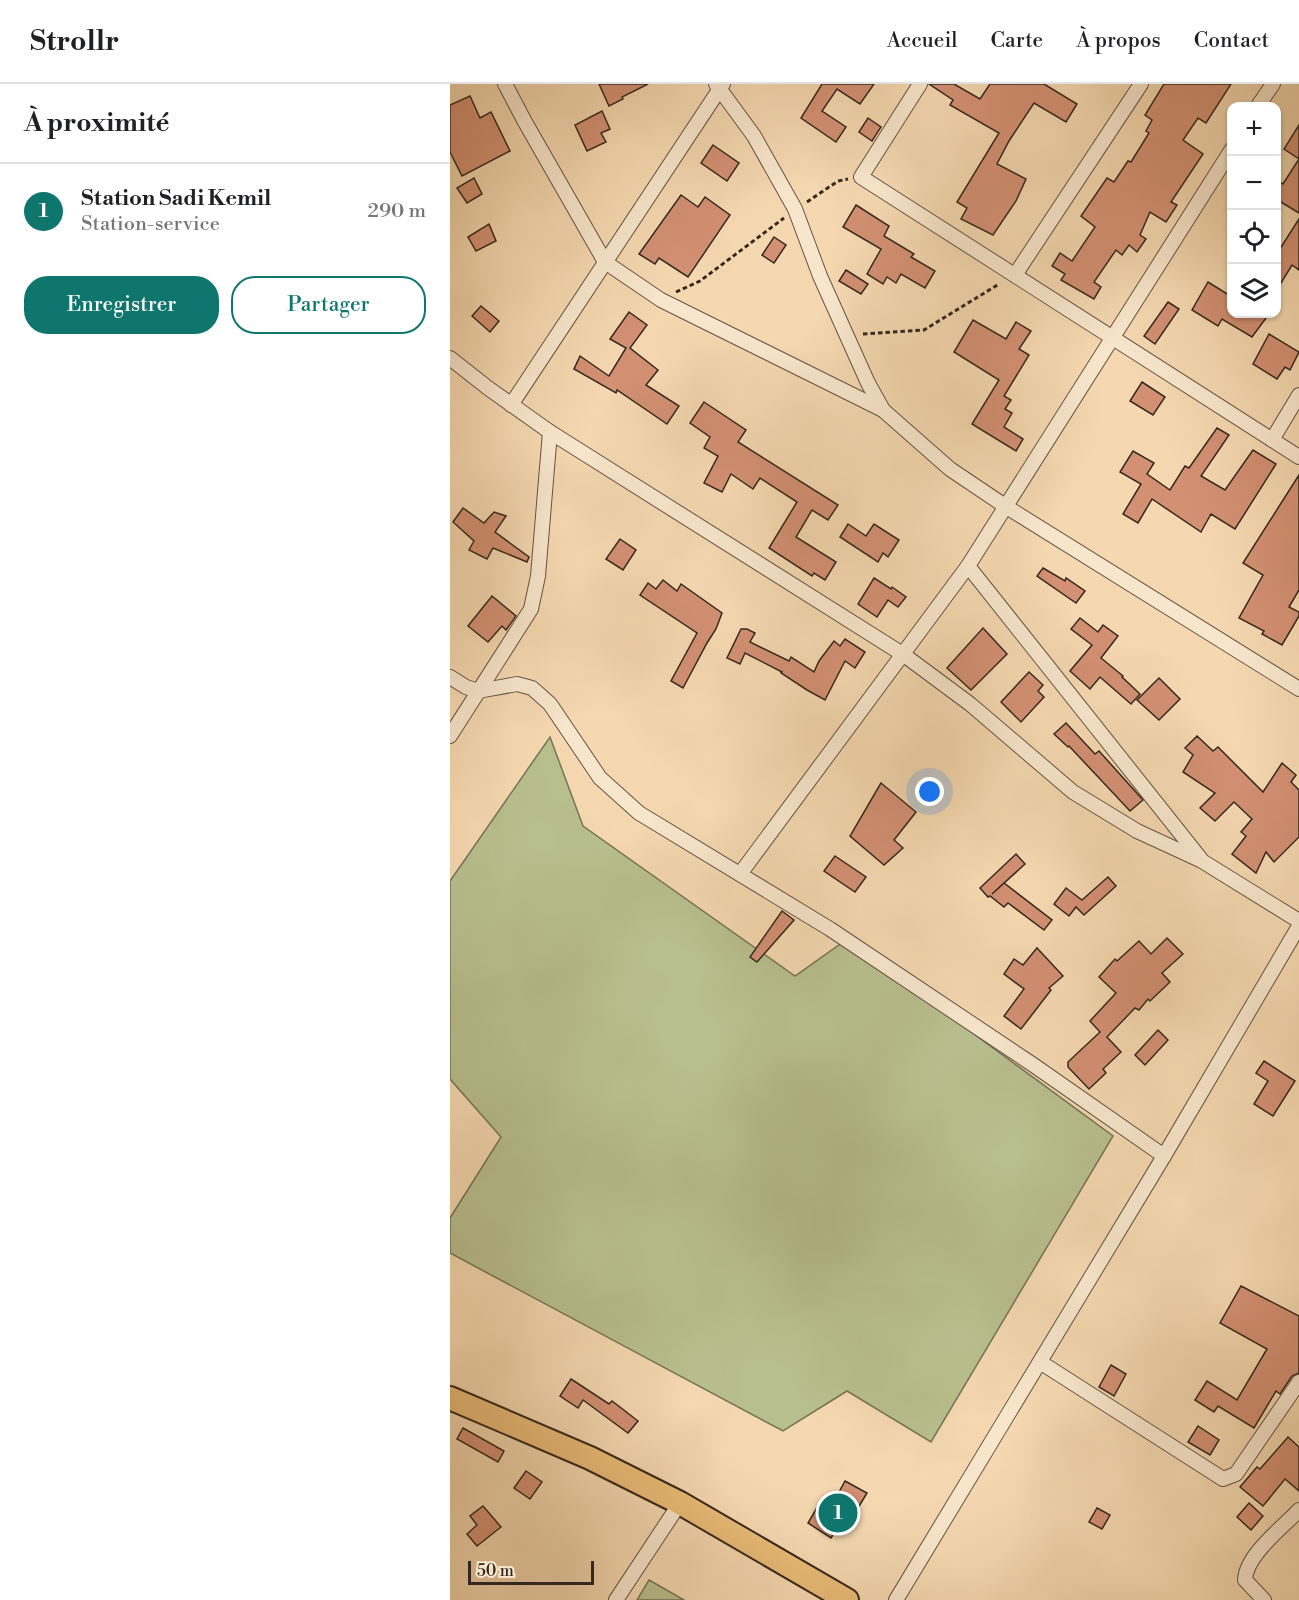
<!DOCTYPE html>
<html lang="fr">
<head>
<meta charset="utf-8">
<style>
	body { margin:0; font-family:"Libre Bodoni",serif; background:#f2f2f2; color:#202124 }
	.controls { position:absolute; right:18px; top:18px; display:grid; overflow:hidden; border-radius:12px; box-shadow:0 2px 4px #0004 }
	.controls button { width:54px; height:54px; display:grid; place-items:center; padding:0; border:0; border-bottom:2px solid #e0e0e0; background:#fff; color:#202124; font:30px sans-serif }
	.scale { position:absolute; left:18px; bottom:15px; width:126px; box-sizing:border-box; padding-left:6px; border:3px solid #35281f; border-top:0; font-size:16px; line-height:21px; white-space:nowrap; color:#35281f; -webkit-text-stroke:4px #f8e6cc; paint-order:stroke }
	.you { position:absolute; left:480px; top:708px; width:21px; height:21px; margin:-15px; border:4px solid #fff; border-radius:50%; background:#1a73e8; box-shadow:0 0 0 9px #1a73e833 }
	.badge { display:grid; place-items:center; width:39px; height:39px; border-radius:50%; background:#0f766e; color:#fff; font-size:20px; font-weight:700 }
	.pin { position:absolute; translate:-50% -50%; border:3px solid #fff; box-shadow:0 2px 6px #0006 }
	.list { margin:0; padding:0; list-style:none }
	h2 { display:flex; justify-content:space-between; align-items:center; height:78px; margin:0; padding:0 24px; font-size:26px }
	h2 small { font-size:20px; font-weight:400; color:#757577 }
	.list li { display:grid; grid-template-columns:39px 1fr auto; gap:18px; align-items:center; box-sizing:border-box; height:96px; padding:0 24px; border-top:2px solid #e0e0e0 }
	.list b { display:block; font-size:22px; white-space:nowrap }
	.list p { margin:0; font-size:20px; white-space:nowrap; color:#757577 }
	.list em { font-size:20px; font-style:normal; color:#757577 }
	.actions { display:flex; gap:12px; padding:18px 24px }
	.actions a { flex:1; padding:14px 0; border:2px solid #0f766e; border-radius:24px; text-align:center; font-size:21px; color:#0f766e }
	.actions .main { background:#0f766e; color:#fff }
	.icon { flex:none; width:33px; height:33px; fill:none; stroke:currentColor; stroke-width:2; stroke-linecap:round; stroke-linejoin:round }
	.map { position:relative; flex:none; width:849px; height:1516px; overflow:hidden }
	header { display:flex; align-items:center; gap:36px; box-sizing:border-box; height:84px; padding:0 30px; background:#fff; border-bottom:2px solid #e0e0e0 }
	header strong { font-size:28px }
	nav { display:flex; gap:33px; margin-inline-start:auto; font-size:21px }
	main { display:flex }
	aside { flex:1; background:#fff }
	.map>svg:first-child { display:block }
</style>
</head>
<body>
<header>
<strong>Strollr</strong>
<nav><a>Accueil</a><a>Carte</a><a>À propos</a><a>Contact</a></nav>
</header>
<main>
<aside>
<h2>À proximité<small></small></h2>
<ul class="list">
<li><span class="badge">1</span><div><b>Station Sadi Kemil</b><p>Station-service</p></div><em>290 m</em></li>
</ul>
<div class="actions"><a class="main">Enregistrer</a><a>Partager</a></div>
</aside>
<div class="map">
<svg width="849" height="1516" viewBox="0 0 849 1516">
	<rect width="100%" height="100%" fill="#f5d8b0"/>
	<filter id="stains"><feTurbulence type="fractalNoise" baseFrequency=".00333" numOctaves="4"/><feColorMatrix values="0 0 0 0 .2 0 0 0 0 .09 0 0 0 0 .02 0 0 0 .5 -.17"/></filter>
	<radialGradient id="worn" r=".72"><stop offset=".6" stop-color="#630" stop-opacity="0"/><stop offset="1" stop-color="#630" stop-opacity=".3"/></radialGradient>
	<g fill="#b8bf8e" stroke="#767456" stroke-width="1.5">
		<path d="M100,653l33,89 212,150 51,-36 267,196 -182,306 -84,-51 -64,40 -333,-178v-35l51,-81 -51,-58v-198z"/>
		<path d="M199,1496l35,20h-47z"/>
	</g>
	<g fill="#d39073" stroke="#35281f" stroke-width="1.5">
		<path d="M149,0h49l-26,13 1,2 -14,7z"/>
		<path d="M372,0h52l-14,20 -23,-15 -15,22 24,16 -10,15 -35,-24z"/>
		<path d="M479,0h25l26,15 10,-15h54l33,20 -11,18 -32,-19 -25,38 -12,23 29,15 -10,22 -23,34 -32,-16 6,-11 -10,-6 42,-69 -49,-28 3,-5z"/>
		<path d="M714,0h67l-25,39 -8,-5 -15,22 20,14 -32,48 6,3 -11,17 -16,-10 -10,23 6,4 -9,13 -8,-7 -7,10 -6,-5 -22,32 7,5 -7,12 -33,-19 4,-6 -13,-8 8,-13 12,8 23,-34 -14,-11 26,-38 7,4 14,-21 3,1 18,-29 -3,-2 6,-11 -7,-5z"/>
		<path d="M20,12l10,22 11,-6 19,39 -48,25 -12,-24v-47z"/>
		<path d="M152,27l8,18 -9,4 5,9 -19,9 -12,-26z"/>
		<path d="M418,34l13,9 -9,14 -13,-9z"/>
		<path d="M849,41v88l-23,-14v-19l7,4 16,-25 -15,-10z"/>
		<path d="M263,61l26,18 -12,18 -26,-18z"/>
		<path d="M24,94l8,16 -15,9 -10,-15z"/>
		<path d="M231,111l17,12 7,-10 25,18 -42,62 -29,-19 -4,6 -16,-10z"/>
		<path d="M406,121l33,21 -5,10 30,18 -3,3 24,14 -10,17 -24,-14 -5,9 -9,-6 -4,7 -16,-10 14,-25 -38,-22z"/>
		<path d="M849,135v51l-7,-5 -16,26v-36z"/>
		<path d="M39,140l7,17 -20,10 -8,-14z"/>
		<path d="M324,153l12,8 -12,18 -12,-8z"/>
		<path d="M396,186l22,14 -7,10 -22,-13z"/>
		<path d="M758,198l24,15v17h37l-17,23 -30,-18 -4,7 -26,-16z"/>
		<path d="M718,218l11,7 -24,35 -11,-8z"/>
		<path d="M31,222l18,15 -9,11 -18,-16z"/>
		<path d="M179,228l18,13 -17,23 28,22 -12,15 33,21 -12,18 -50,-34 -1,3 -42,-24 6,-13 29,20 17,-28 -16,-9z"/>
		<path d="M523,236l33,19 10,-17 15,9 -12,18 10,6 -25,41 7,4 -6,9 7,4 -8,14 19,12 -7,12 -44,-27 27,-44 -45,-28z"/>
		<path d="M819,250l30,18 -9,18 -5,-3 -8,12 -24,-15z"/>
		<path d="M692,298l23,15 -12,18 -23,-14z"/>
		<path d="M254,318l42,28 -8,12 100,63 -10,15 -16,-10 -16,27 40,25 -11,18 -11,-7 -2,3 -43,-28 28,-46 -37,-24 -7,11 -22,-15 -9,18 -18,-9 14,-27 -14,-8 6,-11 -20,-14z"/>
		<path d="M767,344l12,7 -28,41 24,14 28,-40 23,14 -41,65 -24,-15 -10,18 -49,-33 -14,24 -15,-9 18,-30 -21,-12 13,-21 21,12 -7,11 23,16 15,-24 4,2z"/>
		<path d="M849,391v115l-10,17 10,5v4l-17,29 -20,-11 2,-3 -25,-13 24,-43 -20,-12z"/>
		<path d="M13,424l21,15 10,-11 12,4 -11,16 34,25 -2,5 -34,-14 -6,11 -18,-9 5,-9 -21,-19z"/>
		<path d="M398,440l18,12 8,-12 25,16 -11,17 -5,-4 -5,9 -38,-25z"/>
		<path d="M170,455l16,11 -13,20 -17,-11z"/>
		<path d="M593,484l22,13 1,-3 19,13 -9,12 -39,-27z"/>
		<path d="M424,494l17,11 1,-2 14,10 -8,10 -10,-7 -11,17 -19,-13z"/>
		<path d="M213,496l14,11 4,-7 41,29 -6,16 -9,14 -24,45 -12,-7 26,-48 -57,-38 8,-12 8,6z"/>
		<path d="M42,512l24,20 -10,14 -4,-4 -14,16 -20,-16z"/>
		<path d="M630,534l18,14 5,-7 15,11 -17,22 22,18 -1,1 18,17 -9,10 -31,-27 -10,12 -20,-18 22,-26 -21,-16z"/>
		<path d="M533,544l24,26 -36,36 -24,-22z"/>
		<path d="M291,545h6l8,4 -5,9 39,19 2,-4 23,15 5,-11 15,-20 6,5 5,-7 20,13 -10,16 -10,-7 -20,39 -18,-10 -26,-17 1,-1 -37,-19 -5,11 -13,-6z"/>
		<path d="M579,588l14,13 -5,6 6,6 -23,25 -20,-20z"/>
		<path d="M709,594l21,21 -21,21 -22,-20z"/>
		<path d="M616,639l29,31 4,-3 44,49 -13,11 -61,-65 -1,1 -14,-13z"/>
		<path d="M747,652l16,15 5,-4 45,45 19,-29 14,12 -5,7 8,8v47l-25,25 -8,-10 -10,21 -24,-19 14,-18 -5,-4 11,-13 -18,-17 -19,19 -15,-13 15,-15 -32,-21 10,-17 -8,-7z"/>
		<path d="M431,699l35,29 -22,28 9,8 -19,17 -34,-29z"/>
		<path d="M566,770l9,10 -33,30 12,-11 48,37 -8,10 -36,-27 -4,4 -14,-11 -2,1 -8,-9z"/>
		<path d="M385,772l31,21 -11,15 -31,-21z"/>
		<path d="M658,793l8,9 -32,29 -8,-8 -7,9 -15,-12 12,-16 16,12z"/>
		<path d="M332,827l12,9 -37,42 -7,-5z"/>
		<path d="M717,854l16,16 -21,19 8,9 -20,19 -2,-2 -9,11 -4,-2 -28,29 14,15 -18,17 3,4 -17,16 -21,-22v-5l32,-30 -10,-11 26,-28 -17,-16 16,-18 2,2 22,-20 12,13z"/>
		<path d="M587,864l26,28 -14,12 2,2 -30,39 -17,-13 20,-27 -20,-15 10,-15 9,6z"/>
		<path d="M708,946l10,10 -23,25 -10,-10z"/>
		<path d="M814,977l31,20 -22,35 -19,-12 14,-23 -12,-8z"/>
		<path d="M791,1202l58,30v57l-7,3 -12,18 -4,-3 -22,37 -36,-22 -4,6 -19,-12 12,-19 30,19 30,-51 -47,-26z"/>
		<path d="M661,1281l15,9 -12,22 -15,-9z"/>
		<path d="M121,1295l38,25 3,-3 26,20 -10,12 -45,-33 -5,8 -18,-12z"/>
		<path d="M748,1342l21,14 -9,15 -22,-13z"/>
		<path d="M13,1344l41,23 -6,11 -41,-23z"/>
		<path d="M838,1353l11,10v44l-14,-12 -22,27 -23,-19 17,-20 3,2z"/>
		<path d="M76,1387l16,11 -12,17 -16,-11z"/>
		<path d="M395,1397l22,12 -9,15 -6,-3 -21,33 -23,-15 14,-24 10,6z"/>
		<path d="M799,1419l14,13 -12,14 -14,-13z"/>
		<path d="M33,1422l18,21 -24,19 -10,-12 10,-9 -7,-9z"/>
		<path d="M647,1424l13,7 -8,14 -13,-7z"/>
	</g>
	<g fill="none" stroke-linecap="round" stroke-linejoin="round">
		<g stroke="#655443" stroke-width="16">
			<g id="minor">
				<path d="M55,0l20,38 80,140 56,38 222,110"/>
				<path d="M266,0l38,52 41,73 25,67 48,107 15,27 67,59 55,37 294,183"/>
				<path d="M470,0l-59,93 438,280"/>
				<path d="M808,22l15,-22"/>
				<path d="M565,191l126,-191"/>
				<path d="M0,274l38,30 62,44 354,223 66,49 103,88 64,39 65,30 97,60"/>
				<path d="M61,321l212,-321"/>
				<path d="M822,356l27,-45"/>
				<path d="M518,482l232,292"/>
				<path d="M0,593l16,10 12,4 39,-7 15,4 18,16 50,74 39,35 191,116 202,135 132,92"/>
				<path d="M0,652l81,-127 7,-33 12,-144"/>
				<path d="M290,790l228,-308 264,-417"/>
				<path d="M590,1278l183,117 13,-5 63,-92"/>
				<path d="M166,1516l64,-97"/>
				<path d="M446,1516l268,-444 135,-230"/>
				<path d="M814,1516l-19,-20c1,-25 37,-52 54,-70"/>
			</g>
		</g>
		<g stroke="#35281f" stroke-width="26">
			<path id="trunk" d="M0,1314l140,60 90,45 167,97"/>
		</g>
		<g stroke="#35281f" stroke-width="3" stroke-dasharray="4.5 3" stroke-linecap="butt">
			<path d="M357,118l31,-21 10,-2"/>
			<path d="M226,208l24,-11 84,-63"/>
			<path d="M413,250l61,-4 75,-46"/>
		</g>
		<use href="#minor" stroke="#f8e6cc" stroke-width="14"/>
		<use href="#trunk" stroke="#eabc78" stroke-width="22"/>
	</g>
	<rect width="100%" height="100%" filter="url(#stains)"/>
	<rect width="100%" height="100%" fill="url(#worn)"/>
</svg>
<div class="controls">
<button>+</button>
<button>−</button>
<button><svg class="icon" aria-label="locate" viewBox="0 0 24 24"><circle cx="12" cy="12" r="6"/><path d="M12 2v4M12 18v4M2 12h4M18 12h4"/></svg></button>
<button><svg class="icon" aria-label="layers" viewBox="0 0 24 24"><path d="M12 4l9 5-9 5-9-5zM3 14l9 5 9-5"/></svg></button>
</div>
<div class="scale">50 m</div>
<div class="you"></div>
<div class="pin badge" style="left:388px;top:1429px">1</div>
</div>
</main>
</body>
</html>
